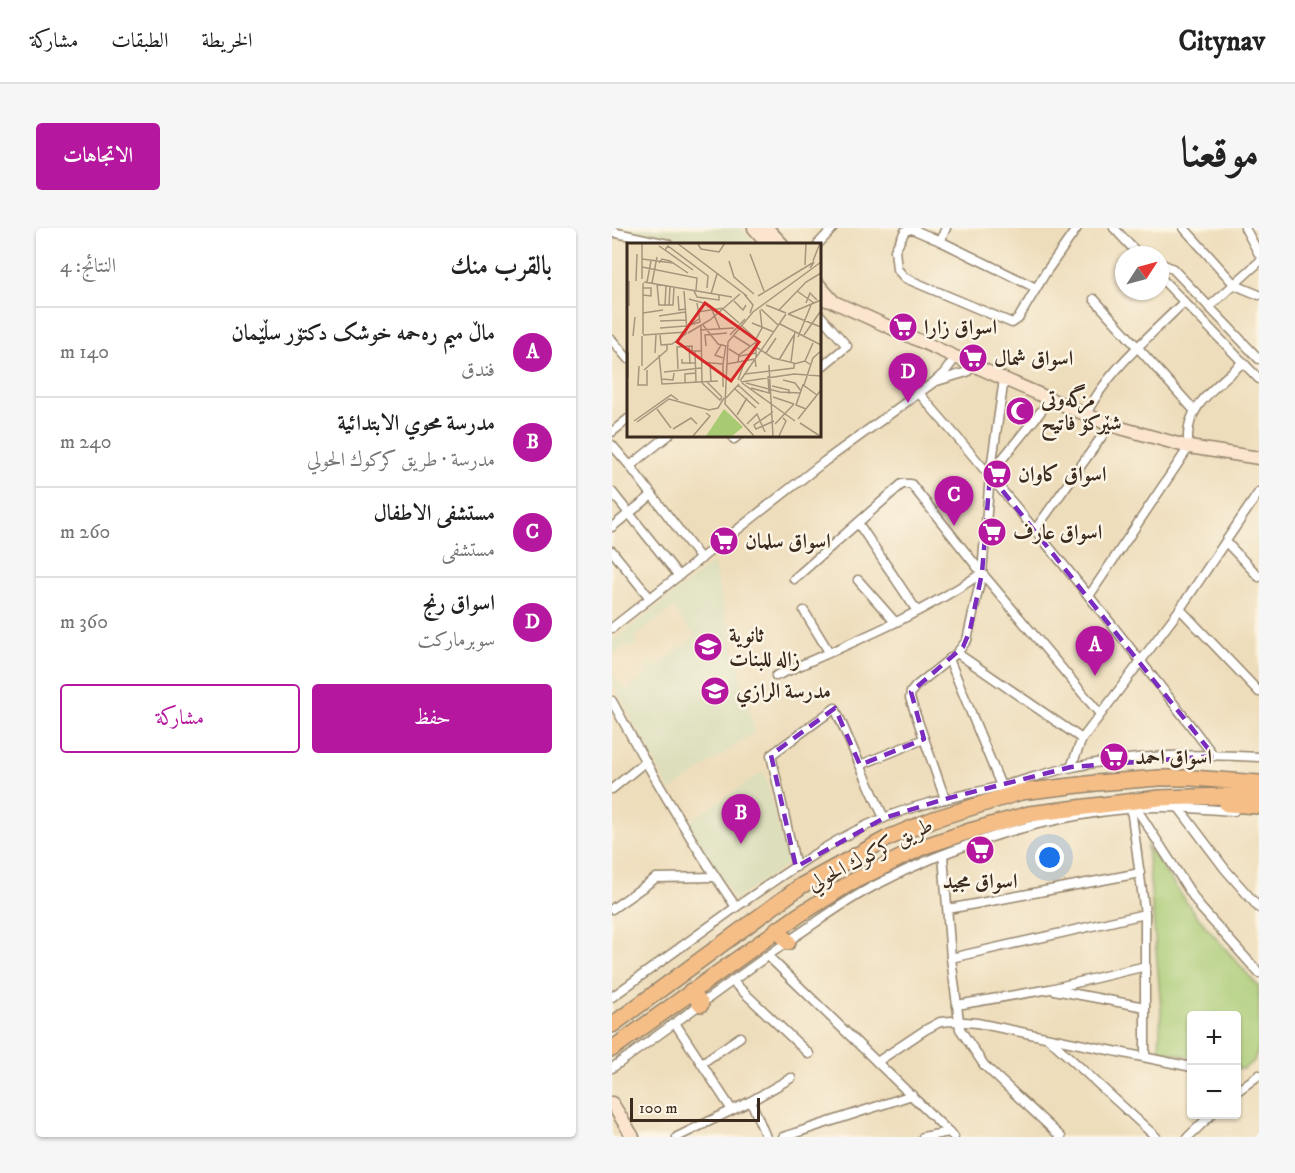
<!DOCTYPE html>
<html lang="ar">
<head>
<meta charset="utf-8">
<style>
	body { margin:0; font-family:"IM FELL DW Pica",Amiri,serif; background:#f6f6f6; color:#222; direction:rtl }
	.controls { position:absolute; right:18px; bottom:18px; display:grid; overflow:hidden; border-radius:6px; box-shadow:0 2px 4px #0004 }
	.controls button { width:54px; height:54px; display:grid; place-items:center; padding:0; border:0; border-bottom:2px solid #e0e0e0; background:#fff; color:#222; font:30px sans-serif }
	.compass { position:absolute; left:503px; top:18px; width:54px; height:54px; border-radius:50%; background:#fff; box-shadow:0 2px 4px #0004; rotate:54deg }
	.scale { position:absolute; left:18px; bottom:15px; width:130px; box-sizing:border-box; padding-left:6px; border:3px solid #3b2a1e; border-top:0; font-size:16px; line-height:21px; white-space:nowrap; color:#3b2a1e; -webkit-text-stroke:4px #fcf5e5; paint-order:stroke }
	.you { position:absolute; left:438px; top:630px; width:21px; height:21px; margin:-15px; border:4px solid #fff; border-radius:50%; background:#1a73e8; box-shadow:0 0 0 9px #1a73e833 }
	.badge { display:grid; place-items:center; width:39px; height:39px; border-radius:50%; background:#b5179e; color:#fff; font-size:20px; font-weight:700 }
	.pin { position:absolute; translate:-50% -50px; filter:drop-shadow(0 2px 3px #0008) }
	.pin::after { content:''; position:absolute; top:32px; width:21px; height:18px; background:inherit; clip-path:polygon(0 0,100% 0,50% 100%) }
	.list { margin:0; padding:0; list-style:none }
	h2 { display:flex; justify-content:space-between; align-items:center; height:78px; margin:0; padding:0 24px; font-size:26px }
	h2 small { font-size:20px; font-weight:400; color:#767676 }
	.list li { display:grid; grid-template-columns:39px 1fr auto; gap:18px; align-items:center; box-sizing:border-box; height:90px; padding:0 24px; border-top:2px solid #e0e0e0 }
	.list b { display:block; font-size:22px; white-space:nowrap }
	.list p { margin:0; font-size:20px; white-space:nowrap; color:#767676 }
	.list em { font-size:20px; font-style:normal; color:#767676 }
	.actions { display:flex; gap:12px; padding:18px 24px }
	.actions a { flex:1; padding:14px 0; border:2px solid #b5179e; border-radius:6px; text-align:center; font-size:21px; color:#b5179e }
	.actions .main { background:#b5179e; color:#fff }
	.map { position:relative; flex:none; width:647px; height:909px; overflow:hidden; direction:ltr; border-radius:6px }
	header { display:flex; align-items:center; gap:36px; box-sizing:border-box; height:84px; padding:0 30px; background:#fff; border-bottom:2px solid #e0e0e0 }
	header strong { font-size:28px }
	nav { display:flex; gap:33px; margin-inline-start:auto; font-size:21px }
	.intro { display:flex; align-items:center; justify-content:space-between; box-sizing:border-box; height:144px; padding:0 36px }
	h1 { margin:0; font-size:42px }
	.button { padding:15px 27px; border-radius:6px; background:#b5179e; color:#fff; font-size:21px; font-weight:700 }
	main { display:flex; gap:36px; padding:0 36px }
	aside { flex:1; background:#fff; border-radius:6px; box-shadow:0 2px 4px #0004 }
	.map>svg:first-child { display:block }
</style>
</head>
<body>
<header>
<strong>Citynav</strong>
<nav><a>الخريطة</a><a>الطبقات</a><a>مشاركة</a></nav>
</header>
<div class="intro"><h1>موقعنا</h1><a class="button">الاتجاهات</a></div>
<main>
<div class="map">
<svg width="647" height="909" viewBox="0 0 647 909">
	<rect width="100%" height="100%" fill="#fcf5e5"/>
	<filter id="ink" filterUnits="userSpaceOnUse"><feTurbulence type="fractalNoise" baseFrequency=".0167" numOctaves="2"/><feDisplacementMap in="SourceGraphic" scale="12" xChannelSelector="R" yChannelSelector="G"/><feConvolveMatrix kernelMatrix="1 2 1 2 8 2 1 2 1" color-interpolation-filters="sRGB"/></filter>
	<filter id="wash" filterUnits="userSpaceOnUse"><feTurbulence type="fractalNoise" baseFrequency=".008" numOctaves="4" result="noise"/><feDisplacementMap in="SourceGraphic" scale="24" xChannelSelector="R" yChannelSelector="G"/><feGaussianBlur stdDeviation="1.35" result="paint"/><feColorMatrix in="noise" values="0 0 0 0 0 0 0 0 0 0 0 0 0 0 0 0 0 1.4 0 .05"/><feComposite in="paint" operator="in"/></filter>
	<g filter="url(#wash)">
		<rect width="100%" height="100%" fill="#edb"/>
		<g fill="#dcdebc">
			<path d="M5,0h124l13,16h-65z"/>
			<path d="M101,335l42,169 -85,59 -58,-110v-7l14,17 23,-18 -4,-5 7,-6 5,5 38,-31 -22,-28 -39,30 4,5 -8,6 -4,-4 -14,11v-14z"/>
			<path d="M152,543l24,93 -53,36 -48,-77z"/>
		</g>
		<path fill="#a8ca73" stroke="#727a48" stroke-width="1.5" d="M535,618l48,68 64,73v59l-5,15 -11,8 -6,-1 -1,-52h-44l-1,41 -32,-7 2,-42z"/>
	</g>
	<g filter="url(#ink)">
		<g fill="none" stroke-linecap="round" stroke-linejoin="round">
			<g stroke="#94846c" stroke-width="11">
				<g id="street">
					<path d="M502,0l25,27"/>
					<path d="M572,0l51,57 24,10"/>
					<path d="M633,0l14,26"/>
					<path d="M0,4l56,12"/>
					<path d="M328,13l6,-13"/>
					<path d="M206,16l15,-16"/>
					<path d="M548,35l13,6 86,90"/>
					<path d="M548,49l99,102"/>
					<path d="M424,60l-96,-47 -28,-12 -7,2 -10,19 2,19 8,9 107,45 6,-4 28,-47 31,-44"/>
					<path d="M482,71l100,111"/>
					<path d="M597,79l50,-45"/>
					<path d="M207,86l28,32 -28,23"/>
					<path d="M0,112l16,19"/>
					<path d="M325,153l30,-9 7,-7"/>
					<path d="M306,164c103,118 201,239 296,364"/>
					<path d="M474,186c22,-44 64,-78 98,-112"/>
					<path d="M0,204l16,-13"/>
					<path d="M57,207l-39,31 71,93"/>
					<path d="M122,211l5,-4"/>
					<path d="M0,217l18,21"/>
					<path d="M378,246l61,-75"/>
					<path d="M0,264l67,84"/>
					<path d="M246,295l59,88"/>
					<path d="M0,299l40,-32"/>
					<path d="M423,302l75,-105"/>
					<path d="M614,314l33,35"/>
					<path d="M0,323l38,47"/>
					<path d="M182,351l108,-95h9l71,89 118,141"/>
					<path d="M246,352l37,42"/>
					<path d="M477,368l100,-149c-8,-39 29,-61 54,-85"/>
					<path d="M568,381l79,83"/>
					<path d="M192,383l25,41"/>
					<path d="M0,400l213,-167 109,-79 10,-9 12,-16"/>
					<path d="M345,425l125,86"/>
					<path d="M337,431l52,127"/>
					<path d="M164,448c70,-31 143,-60 206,-103"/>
					<path d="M0,473c38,70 78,140 124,206 47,-32 95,-68 148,-89 36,-15 76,-22 114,-31 24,-6 47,-14 70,-19 60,-13 131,-15 191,-11"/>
					<path d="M248,537l24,53"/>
					<path d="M459,539l11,-28 98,-130 79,-117"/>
					<path d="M0,561l33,-27"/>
					<path d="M333,571l-35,-101 1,-6 5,-6 41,-33 10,-13 15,-67 8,-98 14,-96"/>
					<path d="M519,580l14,106v143"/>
					<path d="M524,580l64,99 59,66"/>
					<path d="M567,580l46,61 34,39"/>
					<path d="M331,627l8,103 9,71 24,36 77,72"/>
					<path d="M184,639l-25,-112 64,-47 25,57 64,-26"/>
					<path d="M0,681l44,-31 59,-1"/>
					<path d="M336,681l192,-36"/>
					<path d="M156,728l186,181"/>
					<path d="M339,730l194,-44"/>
					<path d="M120,753l77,73"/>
					<path d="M442,762l91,17"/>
					<path d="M0,769l124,-90"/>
					<path d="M345,777l93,-16 96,-23"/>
					<path d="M63,795l57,87"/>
					<path d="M436,810l108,99"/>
					<path d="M265,834l48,-32 15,-8 12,-1 25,2 215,44"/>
					<path d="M90,835l38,-26"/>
					<path d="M0,840c61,-43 120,-88 181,-130 27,-18 52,-37 81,-52 79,-42 171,-70 260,-78 33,-3 67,1 100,3"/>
					<path d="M624,864l23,-17"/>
					<path d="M139,873l15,36"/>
					<path d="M65,909l74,-36 40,-23"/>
					<path d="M171,909l129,-42"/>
					<path d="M311,909l26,-5"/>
					<path d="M576,909l24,-23"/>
				</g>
			</g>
			<g stroke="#94846c" stroke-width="15">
				<g id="secondary">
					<path d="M142,0l14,16"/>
					<path d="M155,0l15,16"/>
					<path d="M207,57l14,16"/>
					<path d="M207,70l15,4 170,77 106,46 79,22 70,11"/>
					<path d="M0,875l21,34"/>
				</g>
			</g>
			<g stroke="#94846c" stroke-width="18">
				<g id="highway">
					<path d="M615,576l32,2"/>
					<path d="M165,701l11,13"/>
					<path d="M79,763l10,13"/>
					<path d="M0,797l189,-139 87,-48 46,-19 87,-27 75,-9 63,-5h33l67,5"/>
					<path d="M0,821l187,-134 51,-32 72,-36 45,-15 62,-18 130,-16 100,-3"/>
				</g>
			</g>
			<use href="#street" stroke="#fff" stroke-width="8"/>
			<use href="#secondary" stroke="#fbe5cf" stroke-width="12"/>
			<use href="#highway" stroke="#f6be87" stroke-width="15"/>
		</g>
	</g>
	<path fill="none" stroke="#7b2cbf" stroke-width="4.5" stroke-dasharray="12 8" stroke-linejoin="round" d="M378,247l224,281 -143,11 -126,32 -61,19 -88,49 -25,-112 64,-47 25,57 64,-26 -13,-47 52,-45 7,-17 12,-57z"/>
	<defs>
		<g id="supermarket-disc" transform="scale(1.5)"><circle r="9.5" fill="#b5179e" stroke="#fcf5e5"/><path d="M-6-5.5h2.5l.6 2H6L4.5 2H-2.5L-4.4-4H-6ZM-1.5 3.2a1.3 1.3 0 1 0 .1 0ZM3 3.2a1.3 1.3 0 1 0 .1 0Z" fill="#fff"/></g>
		<g id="mosque-disc" transform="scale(1.5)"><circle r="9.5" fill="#b5179e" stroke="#fcf5e5"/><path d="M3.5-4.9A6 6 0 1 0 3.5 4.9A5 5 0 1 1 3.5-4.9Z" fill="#fff"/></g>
		<g id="school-disc" transform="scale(1.5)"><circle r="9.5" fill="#b5179e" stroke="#fcf5e5"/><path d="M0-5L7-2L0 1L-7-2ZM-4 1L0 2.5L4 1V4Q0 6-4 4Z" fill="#fff"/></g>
	</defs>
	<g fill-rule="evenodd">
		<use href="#supermarket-disc" x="291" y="99"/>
		<use href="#supermarket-disc" x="361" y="130"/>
		<use href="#mosque-disc" x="408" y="183"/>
		<use href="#supermarket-disc" x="385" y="246"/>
		<use href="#supermarket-disc" x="380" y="304"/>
		<use href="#supermarket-disc" x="112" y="313"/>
		<use href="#school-disc" x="96" y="419"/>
		<use href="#school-disc" x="103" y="463"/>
		<use href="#supermarket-disc" x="502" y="529"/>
		<use href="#supermarket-disc" x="368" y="622"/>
	</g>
	<g text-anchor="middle" stroke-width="5" stroke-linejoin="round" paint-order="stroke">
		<g font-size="21" font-weight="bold" fill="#3b2a1e" stroke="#fcf5e5" text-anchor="start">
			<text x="312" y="106">اسواق زارا</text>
			<text x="382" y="137">اسواق شمال</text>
			<text x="429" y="178">مزگەوتی<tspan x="429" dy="24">شێرکۆ فاتیح</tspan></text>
			<text x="406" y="253">اسواق كاوان</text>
			<text x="401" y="311">اسواق عارف</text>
			<text x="133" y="320">اسواق سلمان</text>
			<text x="117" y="414">ثانوية<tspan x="117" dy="24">زاله للبنات</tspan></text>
			<text x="124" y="470">مدرسة الرازي</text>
			<text x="523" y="536">اسواق احمد</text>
			<text x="368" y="660" text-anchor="middle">اسواق مجيد</text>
		</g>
		<g font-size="21" fill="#3b2a1e" stroke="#fcf5e5">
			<text transform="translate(258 626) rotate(-27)" y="7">طريق كركوك الحولي</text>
		</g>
	</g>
	<g transform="translate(15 15)">
		<rect width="194" height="194" fill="#edb"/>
		<path d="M97,166l19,18 -11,9h-26z" fill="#a8ca73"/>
		<path fill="none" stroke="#a6957c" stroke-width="1.5" d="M50,0l70,53M71,1l3,5 18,3 6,-9M32,3l6,4 3,-4 40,30 -1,12M38,7l28,20M123,11l14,37M15,16l31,4M102,18l5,16 20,17M186,18l7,-18M32,20l3,-4 8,2 18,12M178,22l1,-22M15,24l55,11 -1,12M15,36v-36M9,38l1,-27M17,39l88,15M20,39l4,-21M25,40l5,-26M30,41l2,21h14l1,-18M16,45h8v8l-8,-1M57,48l3,40M67,48l3,6 22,3v-5M170,48l17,12M84,51l6,-20M117,51l9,11 -3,8M51,53l1,14 6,-1M131,53l56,-34 -4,6M62,56l18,5M107,58l9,9 3,-5M70,60l3,19 -10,3 9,-6M179,60l4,-10 7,7M42,62l1,-18M139,62l20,8M2,63v-25M38,63l1,-20M95,65l17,15M134,66l17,16M85,67l8,19M152,67l27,-28 15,-9M70,69l27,-4M16,70l20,-3M161,71l33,13M161,71l33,-14M32,73l26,-4M33,78l26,-1M125,80l22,9M153,81l41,21M76,82l15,19 8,2M74,83l1,57 18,17 2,-3M115,83l14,13M33,85l26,-2M73,87l34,-2M61,90l22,-13 30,-26M16,91v-51M16,92l44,-3M33,92l1,10 11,-1 15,-11M103,92l15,-16M177,92l16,-23M6,93l2,-19M107,93l16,10M171,94l13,-32M94,102l-6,10 8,3M62,103l1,18M79,103l-1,-11 22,-2M102,106l11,7 16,-3M68,108l1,31M28,110l1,-18M139,110l10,-15M32,112l3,29 56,-3M129,114v-18l6,-11 -2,-18M55,116v4h14M152,117l15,-25M178,118l8,-18M74,119l22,2 3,-19M111,119l1,-7 17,-13M164,119l4,-31M83,120l1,18M96,121v23M100,121l28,-5 1,8M167,121l11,-3 6,4M142,122l4,71M12,123l-1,19h9v-15M15,123v-30M51,126l-1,-22 15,-1v5h9M17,127l23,-20v-6M37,129l37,-4M118,131l49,-6v-5l-21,-5 -17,-11M1,135v-26M35,136l11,1 1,-7M111,137l7,-19M156,137l12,3 6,8M113,138l46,-67M80,139l15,15M114,139l53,-8 27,2M58,140v-9l11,-1M115,140l53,38M119,140l34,9 20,1M111,142l21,19M177,142l9,-27 8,-7M145,143l17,4v4M124,145l18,5 -1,-17M108,146l21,19M146,154l21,7M99,155l13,-14M30,166l14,19M179,166l-10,-4 7,-20 14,10M146,169l-19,13 2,4 18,-8M110,172l10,-17M171,176l23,-29M7,178l37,-26 7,5M10,179l32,-23 40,11 9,-2 6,-10M173,180l20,13M120,181l10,-10 8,18M148,181l19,-20M46,186l18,-11 6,6M66,193l17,-20 -4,-3M127,193l-29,-32 3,-62 25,-30 68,-50M152,193l7,-15 -3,-3"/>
		<path fill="#d62828" fill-opacity="0.15" stroke="#d62828" stroke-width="3" d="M78,60l54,39 -28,39 -54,-39z"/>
		<rect width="194" height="194" fill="none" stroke="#3b2a1e" stroke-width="3"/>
	</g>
</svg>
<div class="controls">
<button>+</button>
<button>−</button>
</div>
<svg class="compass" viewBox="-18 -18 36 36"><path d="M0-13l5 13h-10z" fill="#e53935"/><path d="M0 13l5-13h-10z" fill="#767676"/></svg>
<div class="scale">100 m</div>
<div class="you"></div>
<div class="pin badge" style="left:483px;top:448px">A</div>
<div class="pin badge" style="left:129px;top:616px">B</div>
<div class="pin badge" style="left:342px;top:298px">C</div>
<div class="pin badge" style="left:296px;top:175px">D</div>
</div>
<aside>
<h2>بالقرب منك<small>النتائج: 4</small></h2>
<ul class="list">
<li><span class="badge">A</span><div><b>ماڵ میم رەحمە خوشک دکتۆر سڵێمان</b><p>فندق</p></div><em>140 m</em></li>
<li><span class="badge">B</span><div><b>مدرسة محوي الابتدائية</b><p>مدرسة · طريق كركوك الحولي</p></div><em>240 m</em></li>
<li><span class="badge">C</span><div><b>مستشفى الاطفال</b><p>مستشفى</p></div><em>260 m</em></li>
<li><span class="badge">D</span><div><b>اسواق رنج</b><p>سوبرماركت</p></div><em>360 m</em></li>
</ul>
<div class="actions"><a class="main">حفظ</a><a>مشاركة</a></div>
</aside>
</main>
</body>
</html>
